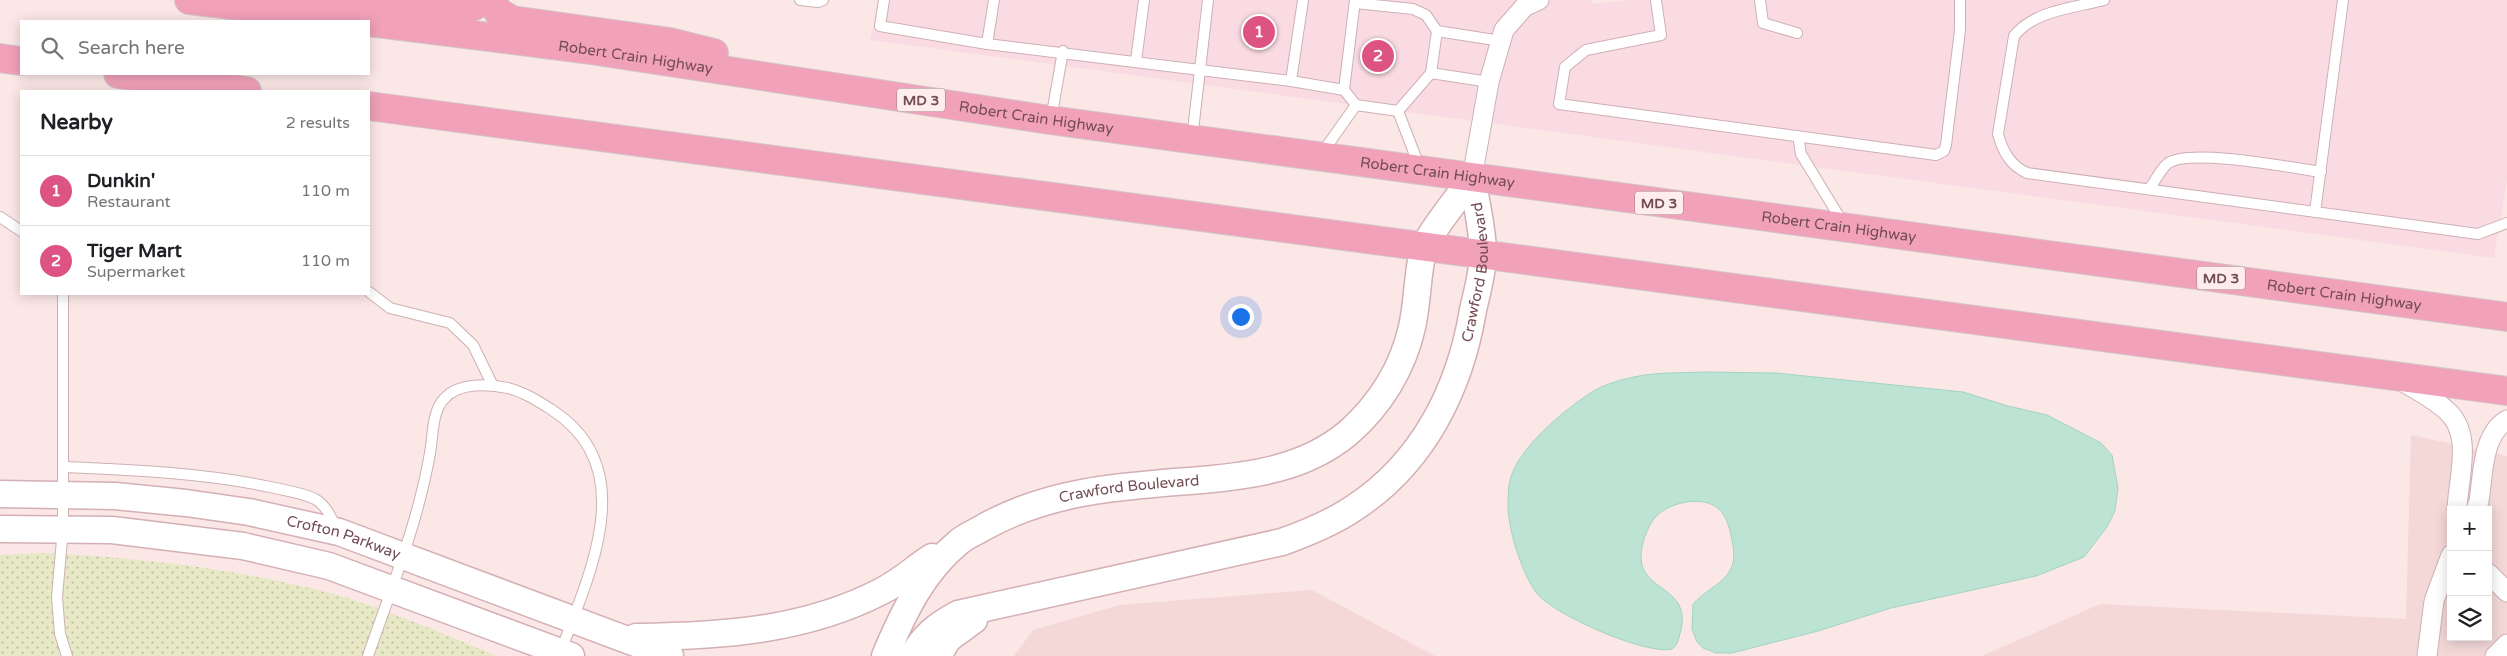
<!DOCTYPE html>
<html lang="en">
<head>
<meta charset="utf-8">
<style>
	body { margin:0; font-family:"Varela Round",sans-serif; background:#f6f6f6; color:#202124 }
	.controls { position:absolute; right:15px; bottom:15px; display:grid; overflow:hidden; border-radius:0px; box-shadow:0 2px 12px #0003 }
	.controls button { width:45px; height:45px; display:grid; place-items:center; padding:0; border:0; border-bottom:1px solid #e0e0e0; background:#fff; color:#202124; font:25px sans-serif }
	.you { position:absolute; left:1240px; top:316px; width:18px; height:18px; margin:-12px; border:4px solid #fff; border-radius:50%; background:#1a73e8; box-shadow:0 0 0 8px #1a73e833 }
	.badge { display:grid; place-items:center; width:32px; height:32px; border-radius:50%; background:#dd5383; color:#fff; font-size:16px; font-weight:700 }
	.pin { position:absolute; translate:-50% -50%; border:2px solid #fff; box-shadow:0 1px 5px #0006 }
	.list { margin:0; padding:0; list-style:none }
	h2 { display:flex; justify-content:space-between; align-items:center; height:65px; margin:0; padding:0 20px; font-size:21px }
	h2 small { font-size:16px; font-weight:400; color:#757577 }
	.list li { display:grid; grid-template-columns:32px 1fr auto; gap:15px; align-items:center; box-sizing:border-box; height:70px; padding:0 20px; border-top:1px solid #e0e0e0 }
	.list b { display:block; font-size:19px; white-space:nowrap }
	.list p { margin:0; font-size:16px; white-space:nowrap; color:#757577 }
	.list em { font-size:16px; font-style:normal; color:#757577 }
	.icon { flex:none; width:28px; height:28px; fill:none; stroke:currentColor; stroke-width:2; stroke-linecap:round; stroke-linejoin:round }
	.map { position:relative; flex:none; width:2507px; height:656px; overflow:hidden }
	.search { position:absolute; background:#fff; box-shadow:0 2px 12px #0003; left:20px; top:20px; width:350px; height:55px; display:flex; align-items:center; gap:12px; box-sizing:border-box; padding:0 18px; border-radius:0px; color:#757577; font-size:19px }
	.panel { position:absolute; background:#fff; box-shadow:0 2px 12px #0003; left:20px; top:90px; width:350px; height:205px; border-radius:0px }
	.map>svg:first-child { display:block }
</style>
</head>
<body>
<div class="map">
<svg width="2507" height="656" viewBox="0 0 2507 656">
	<defs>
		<pattern id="grass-dots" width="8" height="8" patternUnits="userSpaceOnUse" patternTransform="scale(1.25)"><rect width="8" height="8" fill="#e7e8c5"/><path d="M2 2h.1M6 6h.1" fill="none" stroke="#c0bea3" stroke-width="1.8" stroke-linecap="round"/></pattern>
	</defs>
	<rect width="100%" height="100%" fill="#fbe7e6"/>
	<g fill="#f4d8d8" fill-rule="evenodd">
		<path d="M2411,435l96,21v200h-525l118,-52 306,15zM2451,510h37v127h-37z"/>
		<path d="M1312,590l123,66h-421l19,-26 86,-25z"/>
	</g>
	<path fill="#fadbe3" d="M879,0h712l3,4 32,-4h881v181l-13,77 -1624,-218z"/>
	<path fill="url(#grass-dots)" d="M45,553c97,5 194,16 289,41 53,15 111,41 163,62h-497v-101z"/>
	<path fill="#bce3d3" stroke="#a3d4c0" d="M1705,372l71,1 187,19 45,14 39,9 54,28 11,12 6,33 -3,23 -8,16 -23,30 -48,19 -145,32 -73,23 -86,22h-16l-13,-5 -6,-6 -5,-13 1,-25c19,-21 46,-24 40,-58 -2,-11 -4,-23 -10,-32 -12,-19 -45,-14 -62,-2 -12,8 -20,31 -20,45 0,35 50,29 40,73 -2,7 -3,15 -9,19 -24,7 -122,-35 -137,-58 -14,-21 -26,-59 -27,-84 0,-10 0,-21 3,-30 8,-29 53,-67 78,-83 9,-7 25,-12 36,-15 26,-7 53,-6 80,-7z"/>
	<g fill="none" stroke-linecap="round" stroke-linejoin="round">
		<g stroke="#ceb0b3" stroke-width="12">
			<g id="lane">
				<path d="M800,0l18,2 5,-2"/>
				<path d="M884,0l-4,26 107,18 213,26 8,-70"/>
				<path d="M1656,0l5,35 -75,15 -21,17 -6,37 377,51 8,-4 2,-6 14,-115v-30"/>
				<path d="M1760,0l3,23 34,10"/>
				<path d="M2104,0c-30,8 -69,10 -90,36l-16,98c5,18 12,31 29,39l451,61 29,-11"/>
				<path d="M1355,3l58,6 13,6 11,16 64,10"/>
				<path d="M987,44l7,-44"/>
				<path d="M1136,61l8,-61"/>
				<path d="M1431,73l6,-42"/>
				<path d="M1291,81l53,9 12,15 42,6 33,-38 58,9"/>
				<path d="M1344,90l11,-90"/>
				<path d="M1398,111l22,57"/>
				<path d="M1051,119l12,-68"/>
				<path d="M1798,136l3,18 42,69"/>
				<path d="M1192,139l8,-69 91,11 12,-81"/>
				<path d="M1322,153l34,-48"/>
				<path d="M2149,189c6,-7 11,-19 18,-25 20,-17 126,4 154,8"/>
				<path d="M2315,212l28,-212"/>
				<path d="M0,217l21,14"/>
				<path d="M369,292l21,16 60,15 23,22 19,39"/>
				<path d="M63,294v234l-6,69 3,37 7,22"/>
				<path d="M63,467c70,3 143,6 212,21 13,3 28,5 40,11 12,7 16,19 22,30"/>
				<path d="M368,656c23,-67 50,-133 62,-203 3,-16 2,-42 14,-54 14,-17 45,-15 64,-11 16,4 30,13 44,22 90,58 37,164 9,241"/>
			</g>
		</g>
		<g stroke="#ceb0b3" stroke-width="21">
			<g id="street">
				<path d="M1472,178l17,-96 15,-52 20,-23 15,-7"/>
				<path d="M2400,380c15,9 33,18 46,30 28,24 12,67 11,100"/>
				<path d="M2476,510l3,-9c4,-25 3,-67 28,-81"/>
				<path d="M2488,573l19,19"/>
				<path d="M2427,656l7,-55 17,-46"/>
				<path d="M2495,656l12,-12"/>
			</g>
		</g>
		<g stroke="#d4afb4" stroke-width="29">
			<g id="secondary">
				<path id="s1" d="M0,494l115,2 71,7 63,9 90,20 331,124"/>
				<path d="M0,529l112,1 131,16 86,20 242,90"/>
				<path d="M636,637c85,-1 169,-6 246,-46 18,-9 33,-23 50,-34"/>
				<path id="s2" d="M885,656c18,-43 38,-85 75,-115 8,-6 18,-10 26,-15 68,-37 140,-40 216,-46 53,-5 104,-12 146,-47 32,-28 55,-65 64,-106 6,-26 5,-55 12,-80 5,-14 38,-54 48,-69"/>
				<path id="s3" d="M912,656c12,-20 25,-31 46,-42l324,-72c25,-9 50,-19 72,-34 69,-45 106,-119 119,-198 4,-18 10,-38 10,-56 0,-25 -7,-51 -11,-76"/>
				<path d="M938,656l10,-17 26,-19"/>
			</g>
		</g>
		<g stroke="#d2c6c8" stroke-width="30">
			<g id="highway">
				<path d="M189,0l94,11"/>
				<path d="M492,0l6,12 14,8 158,22 44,11"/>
				<path d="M265,9l196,3 15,-7 3,-5"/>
				<path id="s4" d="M369,22l215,27 466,71 1457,197"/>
				<path d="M0,58l21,3"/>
				<path d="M118,74l129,17"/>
				<path d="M369,106l2138,285"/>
			</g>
		</g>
		<use href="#lane" stroke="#fff" stroke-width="10"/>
		<use href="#street" stroke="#fff" stroke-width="19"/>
		<use href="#secondary" stroke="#fff" stroke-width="26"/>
		<use href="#highway" stroke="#f1a1ba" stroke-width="28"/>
	</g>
	<g text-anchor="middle" stroke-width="5" stroke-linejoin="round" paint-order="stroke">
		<g fill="#feedec" stroke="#9d7c82" stroke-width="1">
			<rect x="897" y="88.5" width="48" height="23" rx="4"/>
			<rect x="1635" y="191.5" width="48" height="23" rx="4"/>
			<rect x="2197" y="266.5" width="48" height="23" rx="4"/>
		</g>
		<g font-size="14" font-weight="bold" fill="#734c54">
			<text x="921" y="105">MD 3</text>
			<text x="1659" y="208">MD 3</text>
			<text x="2221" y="283">MD 3</text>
		</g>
		<g font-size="15" fill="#734c54" stroke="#feedec">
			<text dy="5" stroke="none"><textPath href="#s4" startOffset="269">Robert Crain Highway</textPath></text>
			<text dy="5" stroke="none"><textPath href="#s4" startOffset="674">Robert Crain Highway</textPath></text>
			<text dy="5" stroke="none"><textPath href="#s4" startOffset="1079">Robert Crain Highway</textPath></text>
			<text dy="5" stroke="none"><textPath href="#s4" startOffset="1484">Robert Crain Highway</textPath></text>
			<text dy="5" stroke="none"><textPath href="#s3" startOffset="751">Crawford Boulevard</textPath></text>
			<text dy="5" stroke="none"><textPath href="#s4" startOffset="1994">Robert Crain Highway</textPath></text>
			<text dy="5" stroke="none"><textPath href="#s2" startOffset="318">Crawford Boulevard</textPath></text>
			<text dy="5" stroke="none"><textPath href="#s1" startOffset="348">Crofton Parkway</textPath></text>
		</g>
	</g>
</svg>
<div class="controls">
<button>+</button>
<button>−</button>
<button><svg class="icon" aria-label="layers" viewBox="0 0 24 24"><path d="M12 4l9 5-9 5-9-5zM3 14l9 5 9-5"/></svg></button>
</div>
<div class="you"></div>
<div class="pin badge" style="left:1259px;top:32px">1</div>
<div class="pin badge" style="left:1378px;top:56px">2</div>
<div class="search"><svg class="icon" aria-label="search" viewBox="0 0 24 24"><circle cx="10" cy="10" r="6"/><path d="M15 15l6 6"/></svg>Search here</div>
<section class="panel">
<h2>Nearby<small>2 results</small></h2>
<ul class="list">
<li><span class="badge">1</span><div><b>Dunkin'</b><p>Restaurant</p></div><em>110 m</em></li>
<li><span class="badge">2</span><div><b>Tiger Mart</b><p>Supermarket</p></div><em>110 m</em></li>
</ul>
</section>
</div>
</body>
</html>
